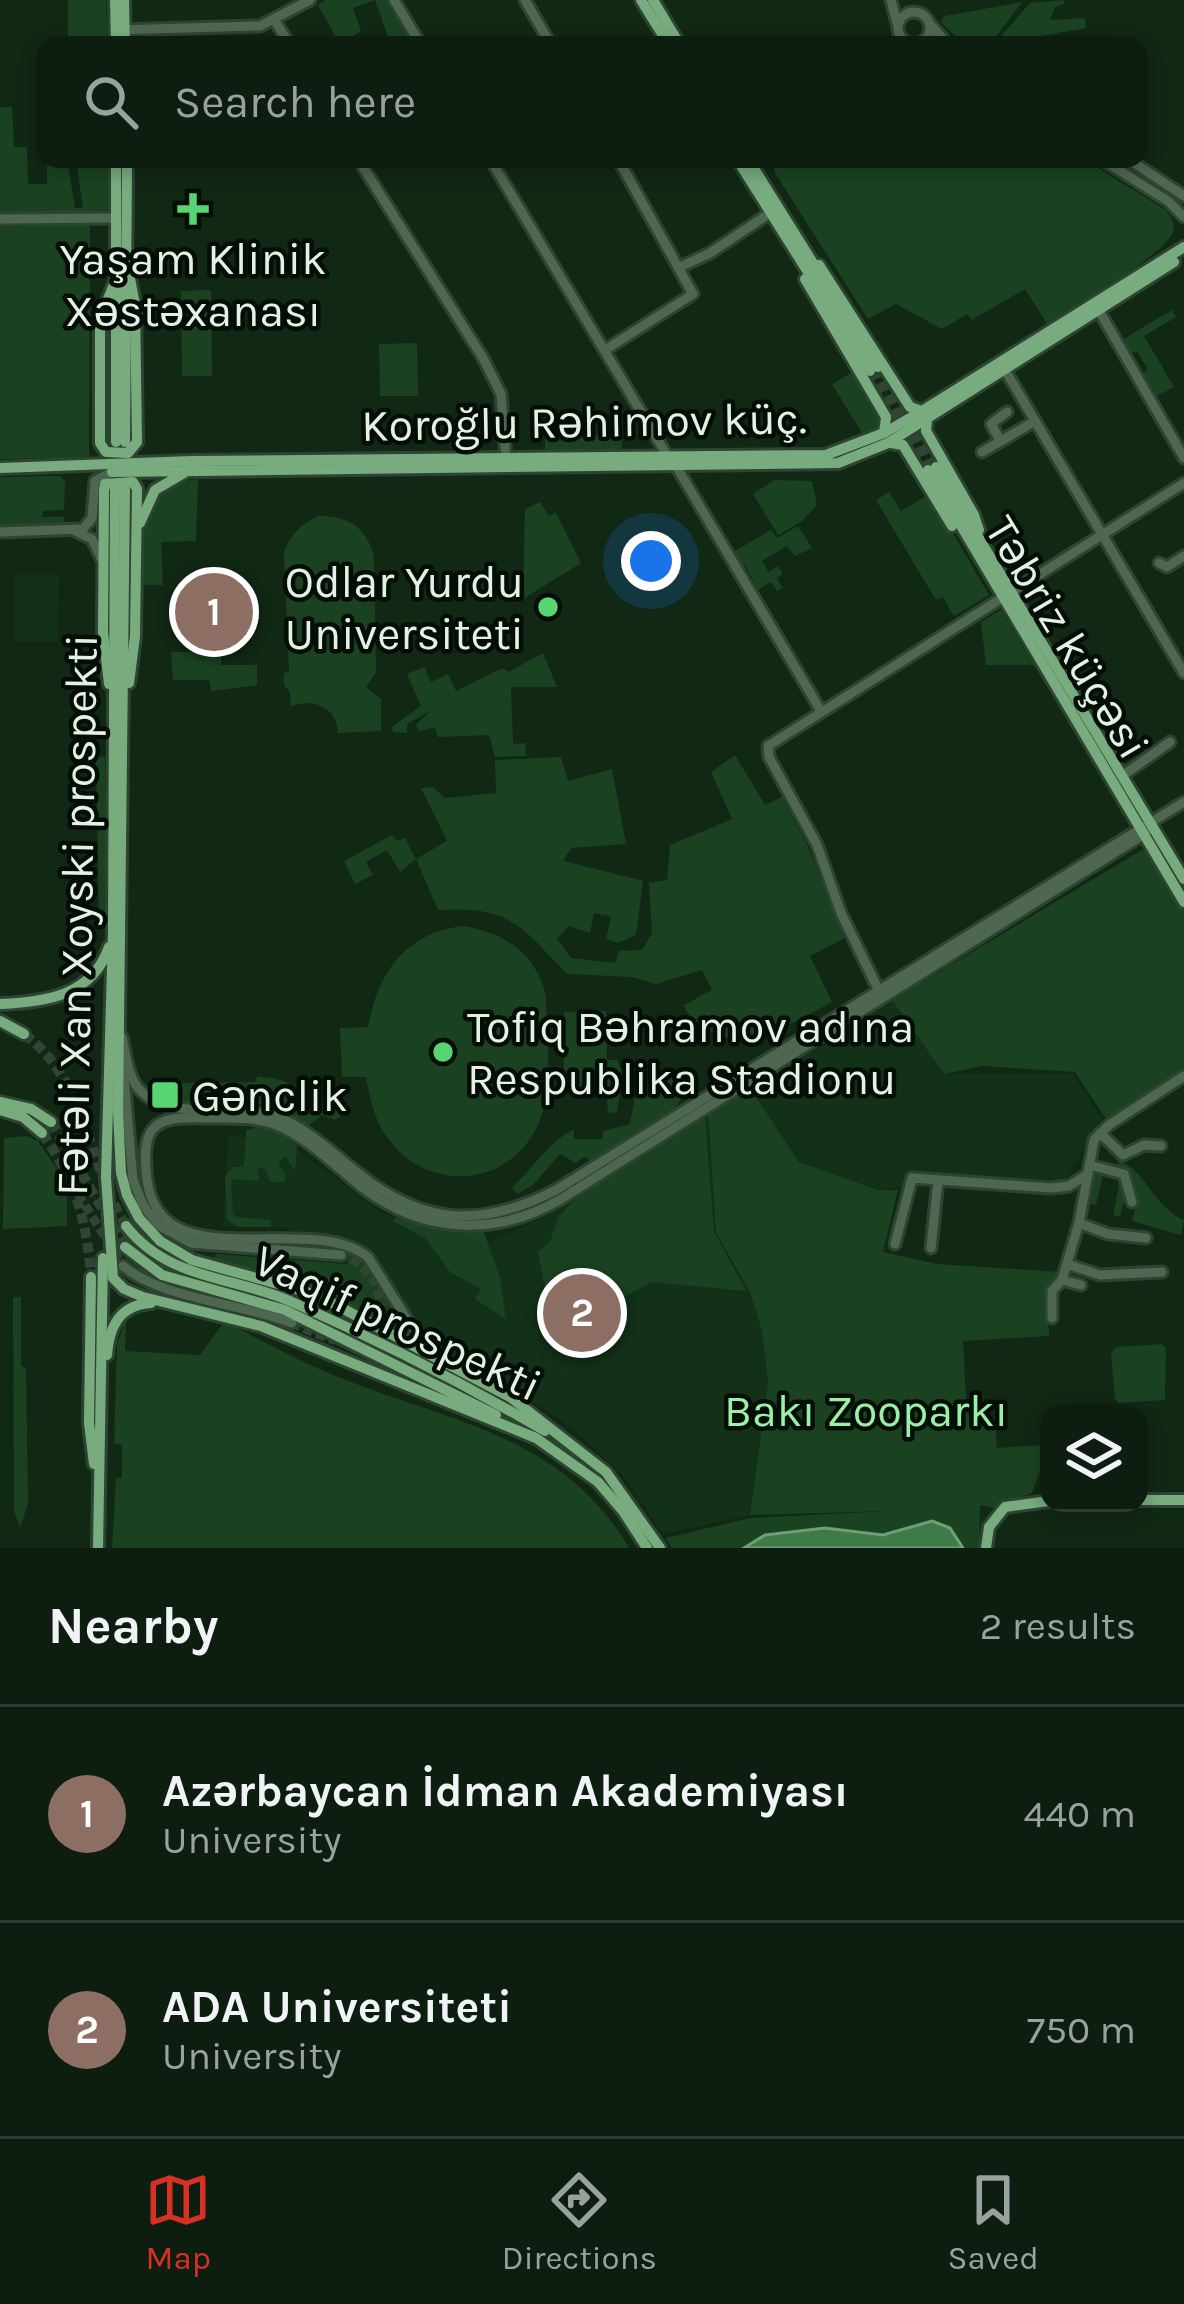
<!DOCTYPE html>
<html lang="en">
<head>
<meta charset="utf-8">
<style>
	body { margin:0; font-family:Karla,sans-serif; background:#162719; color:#f1f3f6 }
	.controls { position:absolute; right:36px; bottom:36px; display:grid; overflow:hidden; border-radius:24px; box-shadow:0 6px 18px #0003 }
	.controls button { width:108px; height:108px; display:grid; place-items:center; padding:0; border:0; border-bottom:3px solid #2d3c30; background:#0d1e10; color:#f1f3f6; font:60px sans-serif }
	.you { position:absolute; left:651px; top:561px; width:42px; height:42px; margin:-30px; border:9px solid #fff; border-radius:50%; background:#1a73e8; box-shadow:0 0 0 18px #1a73e833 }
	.badge { display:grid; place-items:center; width:78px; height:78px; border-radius:50%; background:#d93025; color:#fff; font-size:39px; font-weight:700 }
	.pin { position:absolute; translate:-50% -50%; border:6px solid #fff; box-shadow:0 3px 12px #0006 }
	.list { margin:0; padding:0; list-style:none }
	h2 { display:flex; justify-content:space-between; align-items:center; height:156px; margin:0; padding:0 48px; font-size:51px }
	h2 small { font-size:39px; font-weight:400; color:#9aa29f }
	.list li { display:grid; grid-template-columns:78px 1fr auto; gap:36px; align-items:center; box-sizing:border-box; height:216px; padding:0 48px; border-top:3px solid #2d3c30 }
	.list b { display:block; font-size:45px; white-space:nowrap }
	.list p { margin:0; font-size:39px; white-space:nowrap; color:#9aa29f }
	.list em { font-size:39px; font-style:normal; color:#9aa29f }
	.icon { flex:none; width:66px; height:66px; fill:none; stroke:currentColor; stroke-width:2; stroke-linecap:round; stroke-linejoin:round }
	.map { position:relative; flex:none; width:1184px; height:1548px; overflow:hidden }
	.search { position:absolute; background:#0d1e10; box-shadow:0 6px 18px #0003; left:36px; right:36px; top:36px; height:132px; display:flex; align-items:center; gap:30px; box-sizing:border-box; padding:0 42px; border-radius:24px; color:#9aa29f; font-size:45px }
	.sheet { height:588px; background:#0d1e10 }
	nav { display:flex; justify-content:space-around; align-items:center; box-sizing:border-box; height:168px; border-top:3px solid #2d3c30; background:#0d1e10; font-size:33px; color:#9aa29f }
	nav a { display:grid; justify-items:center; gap:6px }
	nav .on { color:#d93025 }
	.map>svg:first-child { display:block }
</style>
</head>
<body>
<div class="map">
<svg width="1184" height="1548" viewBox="0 0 1184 1548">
	<rect width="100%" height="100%" fill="#112815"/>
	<g fill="#133118">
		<path d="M15,575h44l-1,67h-43z"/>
		<path d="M892,1000l52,74h129l29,45 -37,61 -95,-1 -92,11 -79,-28 -49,-74z"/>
		<path d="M708,1115l8,116 34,61 12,39 6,51 -18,133 -87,19 -39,-58 -49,-45 -29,-21 -94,-52 -23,-18 -63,-91 -16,-9 -57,-5 -8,-8 -62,-1 5,-91 63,11 90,66 46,21 64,9 62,-29z"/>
	</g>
	<g fill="#1a4221">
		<path d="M68,0h38l2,45h-40z"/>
		<path d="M326,0h63l27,45h-25l-16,-45 -22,8 8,23 -21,13 -22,-39z"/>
		<path d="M1064,0v4l-9,3 -5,13 35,-2 1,10 -93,17 37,-42z"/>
		<path d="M1022,2l-32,43h-26l-23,-23 4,-6z"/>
		<path d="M0,107h12l2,40h13l1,37h19v-25h20l8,49h8l-7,-49h35l2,51 -113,4z"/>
		<path d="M772,159h312l80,50c7,7 13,14 8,25 -10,21 -100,76 -124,91l-23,-36 -53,31 -5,-6 -25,15 -46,-25 -28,15 -93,-146z"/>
		<path d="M90,224l-1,234 -89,1v-232z"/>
		<path d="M211,290l1,86h-30l-1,-85z"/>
		<path d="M1172,310l4,7 -32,19 30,51 -17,9 -14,-23 5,-4 -11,-17 -6,1 -9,-13z"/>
		<path d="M417,343l1,53h-38l-1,-52z"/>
		<path d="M854,371l29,46 -3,11 -16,8 -32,-52z"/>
		<path d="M628,415l7,14 -13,8v14h-77v-16h66l6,-7 -3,-5z"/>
		<path d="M59,476l6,5 -1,29 -21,1 -1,6h22v9h-64v-49z"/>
		<path d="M198,479l-2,62 -35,1 2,43h-20c0,-50 -8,-99 55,-106z"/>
		<path d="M774,480l38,1 5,24 -15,16 -24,14 -25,-41z"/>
		<path d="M889,492l12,19 29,-17 59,101 -35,21 -11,-19 -7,3 -60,-100z"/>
		<path d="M540,502l9,14 7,-3 25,50 -58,36 2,-90z"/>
		<path d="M318,516c29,0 48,10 56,40l2,116 -10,15 15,12v32l-43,2c-1,-26 -24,-35 -47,-27l-1,-14 -6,-7v-12l5,-1 -5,-120c7,-18 17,-28 34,-36z"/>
		<path d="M798,526l14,22 -17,8 -8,-10 -25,15 6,11 10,-6 5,8 -6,4 6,10 -6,3 -6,-9 -13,8 -13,-25 -7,2 -8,-13 41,-24 6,8z"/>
		<path d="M1001,610l33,55h-48l-5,-43z"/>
		<path d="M171,652h50v13h36v20l-46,6 -2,-11h-36z"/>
		<path d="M543,653l14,34h-46l2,57 12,-1 1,13 -31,1 -6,-22 -51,2 -3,-10 -16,4 -3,-6 14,-14 -23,13v9l-14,-1 -1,-5 29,-21 -14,-32 17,-7 7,15 17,-8 8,17 46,-23 7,4z"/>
		<path d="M735,755l30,50 17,-8 24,45 39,96 -35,18 22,46 -74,39 -14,3 -51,-19 -9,-20 28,-15 -10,-20 -46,14 -24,-7 -65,-3c-47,-49 -57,-68 -129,-64l-22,-51 -16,13 -13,-22 -21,12 7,13 -18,9 -11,-23 48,-26 5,6 8,-3 11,21 31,-18 -26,-53 12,-1 12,11 51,-5 -1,-33 66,-3 7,24 44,-12 14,75 -55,4 -8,13 80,20 -7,54 -18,8 -12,-4 5,-23 -17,-3 -4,20 -21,-7 -12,13 14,19 44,5 4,-12 23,-1 10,-17 -3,-50 18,-3 3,-35 62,-26 -21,-47z"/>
		<path d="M96,757h9l3,159h-9z"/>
		<path d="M1147,847l37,62v162l-78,48 -31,-47 -92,-6 -39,8 -52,-74z"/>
		<path d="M462,926c42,6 74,27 84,70 0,40 8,92 -8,129 -29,63 -111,69 -151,12 -13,-18 -17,-38 -21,-60h-24l-2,-49 28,-1c10,-54 36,-93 94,-101z"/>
		<path d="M606,1011l1,49h10l6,14 -6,38 -9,1 -2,-26h-42v-75z"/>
		<path d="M671,1075l8,5 6,11c-14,35 -62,53 -93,70l-8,-4 -8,6 -16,-9 -27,31 -16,9 -5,-7c20,-17 38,-48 62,-57v9h28l1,-8 27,-7 5,-27 8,-15z"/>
		<path d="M257,1077c24,0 39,5 48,30l21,-6 11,5 5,10 -7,4 -13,-5 -17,13 -36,-23 -88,-3 -4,-19 79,-1z"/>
		<path d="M750,1088l49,74 79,28h20l-15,62 54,12 124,8 -14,18 2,46 -86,5 4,72 5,6 23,-1 2,30 45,-3 6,3 -16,45 -39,15 -13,-3 -1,43h-307l-6,-10 84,-20 136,-7 -136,4 18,-133 -6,-51 -12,-39 -34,-60 -8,-118z"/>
		<path d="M705,1116l9,116 32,59 -95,-9 -26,15 -30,-2 -40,14 -3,-12h-6l-8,-46 12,-9 8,-25 26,-27z"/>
		<path d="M259,1127l19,6 19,12 -2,26 -9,-14 -8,5 8,14 -2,6h-14l-6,-15 -7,2 3,12 -29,-2 2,35 4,3 34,3v7h-34l-10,-8 -2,-42 8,-10h11l2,-37z"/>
		<path d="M27,1136l11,5 29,43v42l-64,3 1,-91z"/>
		<path d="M1119,1160c28,13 35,47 65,60l-3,15 -49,-14 6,-22 -8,-22 -10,40 -7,-2 7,-35 -17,-4 -7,29 -7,-1 7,-34 18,2z"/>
		<path d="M398,1214l37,15 49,3 16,46 6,41 -31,-20 6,-10 -31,-17 -25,-34 -32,-17z"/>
		<path d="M350,1249l17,13 47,76 -89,-45 -111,-34 2,-5 131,10z"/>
		<path d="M13,1297h8v69l5,2 2,136 -8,24 -6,-17z"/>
		<path d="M126,1320l-1,31 75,4 24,-33c33,15 66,35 100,49 115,50 236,59 305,177h-517l4,-70h6v-33l-8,-1 3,-100z"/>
		<path d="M1162,1344l4,4 -1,52 -46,3 -4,-4 -4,-46 5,-6z"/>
	</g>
	<path fill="#3e7b48" stroke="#709f77" stroke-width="3" d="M932,1521l18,7 13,20h-219l21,-13 60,-7 58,7z"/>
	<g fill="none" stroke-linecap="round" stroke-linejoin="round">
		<g stroke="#304634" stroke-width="9" stroke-dasharray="9 4.5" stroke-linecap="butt">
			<path d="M78,1194l45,72"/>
			<path d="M292,1323c17,7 35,18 55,18 52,1 39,-74 -6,-86"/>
		</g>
		<g stroke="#304634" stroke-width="10" stroke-dasharray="10 5" stroke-linecap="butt">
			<path d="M878,367l58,100"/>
			<path d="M870,371l58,99"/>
			<path d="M24,1034c63,46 63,130 102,192"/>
			<path d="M51,1122l74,125"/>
			<path d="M42,1133c33,46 45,88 49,144"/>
		</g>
		<g stroke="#2e4432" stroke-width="15">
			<g id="minor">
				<path d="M394,0l27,45"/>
				<path d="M525,0l26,45"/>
				<path d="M891,0l6,23"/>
				<circle cx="914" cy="28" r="16"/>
				<path d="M275,21l15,24"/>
				<path d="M930,24l19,21"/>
				<path d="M118,30l142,-4 50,-26"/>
				<path d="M358,159l125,199 18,36 5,64"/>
				<path d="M490,159l178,298"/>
				<path d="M1101,159l67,42 16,16"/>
				<path d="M1128,159l56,37"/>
				<path d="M0,219l116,-1"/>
				<path d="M680,267l30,-14 60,-40"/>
				<path d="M1098,309l86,149"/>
				<path d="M605,350l88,-56 -75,-135"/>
				<path d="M1005,370l179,303"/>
				<path d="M1000,440l-9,-16 16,-12"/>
				<path d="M982,452l53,-31"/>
				<path d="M676,466l145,245"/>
				<path d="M75,531l17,8 10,21"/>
				<path d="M0,532l83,-3 9,-11 3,-37 17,-9"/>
				<path d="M1159,563l8,4 17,-11"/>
				<path d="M1122,776l48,-34"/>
				<path d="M879,991l-38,-78 -24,-68 -48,-88 -1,-11 416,-263"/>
				<path d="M122,1037c3,14 5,32 12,45 25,44 106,19 148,37 29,13 52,35 76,54 66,53 124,55 198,17l628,-388"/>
				<path d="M123,1067l10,113 10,25 15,20 33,18 150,12"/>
				<path d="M1100,1133l23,22 21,-10 17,1"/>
				<path d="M1089,1165l35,9 8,28"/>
				<path d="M1079,1223l29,11 38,4"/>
				<path d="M895,1244l17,-66 139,10 18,-2 19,-12"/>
				<path d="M931,1248l7,-68"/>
				<path d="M1067,1264l33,11 62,-3"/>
				<path d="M123,1266c39,33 118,37 169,57"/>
				<path d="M1062,1280l19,5"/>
				<path d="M1052,1318v-27l10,-11 17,-57 15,-83 15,-15 75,-49"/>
				<path d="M443,1358l-33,-34 -42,-67c-62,-49 -217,30 -222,-88 -1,-14 -2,-33 10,-43 14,-11 38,-8 54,-8 21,0 44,-1 64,6 34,13 61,42 89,64 61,46 133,49 198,11l585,-366"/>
			</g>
		</g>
		<g stroke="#2e4432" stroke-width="16">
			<g id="major">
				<path d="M115,0l1,45"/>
				<path d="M124,0l1,45"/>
				<path d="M641,0l28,45"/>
				<path d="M653,0l27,45"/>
				<path d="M737,159l133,212"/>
				<path d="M748,159l130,208"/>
				<path d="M819,265l91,142 12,4"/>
				<path d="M116,279l-16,40v124l6,9 22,1 9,-11 -2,-137 -9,-48"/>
				<path d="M805,279l81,138 -2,16"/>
				<path d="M927,419l-1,12 48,84 5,15"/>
				<path d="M116,442v-283"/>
				<path d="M125,442l2,-283"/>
				<path d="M891,443l12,2 49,81"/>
				<path d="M936,467l248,412"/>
				<path d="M0,468l192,-7 634,-6 58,-22 38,-22 262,-164"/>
				<path d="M928,470l256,432"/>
				<path d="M112,472l726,-9 50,-20 286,-181"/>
				<path d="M115,489l-2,444 -7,244 7,101 11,11 19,8 118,29 275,112 62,44 25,29 24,37"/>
				<path d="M125,489l-7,623 3,61 6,22 12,23 21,23 32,19 125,35 193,102 96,75 54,76"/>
				<path d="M140,523l15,-33 29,-17"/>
				<path d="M109,684l-6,-52 1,-141 1,-7 28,-2 4,7 -2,147 -6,47"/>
				<path d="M0,1004c46,-2 92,-8 109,-57"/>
				<path d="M0,1021l24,13"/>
				<path d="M0,1102l31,7 20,13"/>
				<path d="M0,1110l23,7 19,16"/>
				<path d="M126,1226c42,54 106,50 164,75 88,39 173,82 255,130"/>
				<path d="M125,1247l37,28 123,35 211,105"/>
				<path d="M91,1277l-2,146 5,41"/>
				<path d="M107,1355c2,-28 12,-50 44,-52"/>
				<path d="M1139,1500h45"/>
				<path d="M98,1548l5,-290"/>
				<path d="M986,1548l3,-21 16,-20 44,-6"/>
			</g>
		</g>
		<use href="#minor" stroke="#4e6751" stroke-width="9"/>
		<use href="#major" stroke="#78ac7e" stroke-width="10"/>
	</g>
	<g fill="#57d570" stroke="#050e06" stroke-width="4.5">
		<path d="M187 191h12v12h12v12h-12v12h-12v-12h-12v-12h12z"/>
		<circle cx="548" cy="607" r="12"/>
		<circle cx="443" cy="1052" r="12"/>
		<rect x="150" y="1080" width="30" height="30" rx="6"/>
	</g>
	<g text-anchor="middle" stroke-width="9" stroke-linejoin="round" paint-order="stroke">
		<g font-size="45" fill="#e3f2e4" stroke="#050e06" text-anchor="start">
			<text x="193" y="274" text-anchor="middle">Yaşam Klinik<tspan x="193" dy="52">Xəstəxanası</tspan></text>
			<text x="524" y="597" text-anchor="end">Odlar Yurdu<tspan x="524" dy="52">Universiteti</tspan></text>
			<text x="467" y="1042">Tofiq Bəhramov adına<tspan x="467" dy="52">Respublika Stadionu</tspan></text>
			<text x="192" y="1111">Gənclik</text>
		</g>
		<g font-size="45" fill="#e3f2e4" stroke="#050e06">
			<text transform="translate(584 421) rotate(-1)" y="16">Koroğlu Rəhimov küç.</text>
			<text transform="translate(1068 637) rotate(59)" y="16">Təbriz küçəsi</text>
			<text transform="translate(76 915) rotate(-89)" y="16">Fətəli Xan Xoyski prospekti</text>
			<text transform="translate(398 1322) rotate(25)" y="16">Vaqif prospekti</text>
		</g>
		<g font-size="45" fill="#9af0a6" stroke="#050e06">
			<text x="866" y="1426">Bakı Zooparkı</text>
		</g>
	</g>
</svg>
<div class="controls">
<button><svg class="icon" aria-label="layers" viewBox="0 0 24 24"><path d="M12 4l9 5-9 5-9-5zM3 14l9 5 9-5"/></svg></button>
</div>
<div class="you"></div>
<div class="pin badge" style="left:214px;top:612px;background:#8d6e63">1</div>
<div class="pin badge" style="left:582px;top:1313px;background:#8d6e63">2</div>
<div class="search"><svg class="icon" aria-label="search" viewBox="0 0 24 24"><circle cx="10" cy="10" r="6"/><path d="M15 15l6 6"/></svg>Search here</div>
</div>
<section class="sheet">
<h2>Nearby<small>2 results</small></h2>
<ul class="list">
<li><span class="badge" style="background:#8d6e63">1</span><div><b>Azərbaycan İdman Akademiyası</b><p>University</p></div><em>440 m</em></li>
<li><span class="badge" style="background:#8d6e63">2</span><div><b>ADA Universiteti</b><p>University</p></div><em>750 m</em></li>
</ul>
</section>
<nav>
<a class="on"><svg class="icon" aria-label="map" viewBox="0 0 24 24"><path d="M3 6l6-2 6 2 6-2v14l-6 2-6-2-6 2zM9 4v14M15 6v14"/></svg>Map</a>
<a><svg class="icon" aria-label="directions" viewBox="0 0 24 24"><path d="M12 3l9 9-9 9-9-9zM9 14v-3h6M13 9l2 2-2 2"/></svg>Directions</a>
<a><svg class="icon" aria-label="saved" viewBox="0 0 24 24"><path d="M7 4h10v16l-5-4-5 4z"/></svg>Saved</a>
</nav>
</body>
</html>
